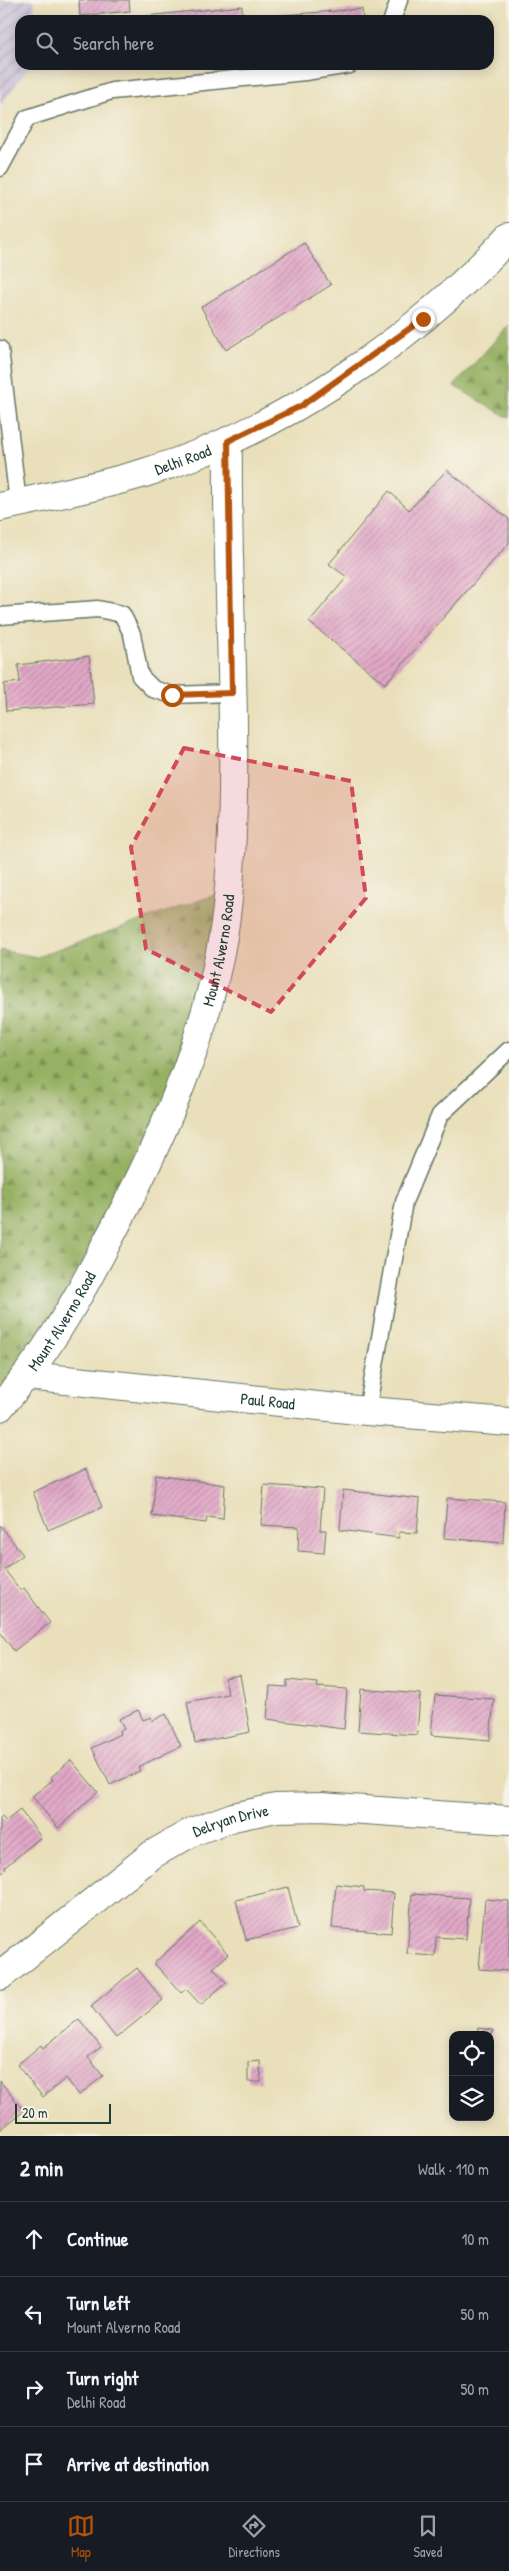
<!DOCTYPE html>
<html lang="en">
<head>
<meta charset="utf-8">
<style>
	body { margin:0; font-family:"Patrick Hand",sans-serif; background:#20242c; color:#f1f3f6 }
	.controls { position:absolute; right:15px; bottom:15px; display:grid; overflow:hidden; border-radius:10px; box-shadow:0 2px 12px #0003 }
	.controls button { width:45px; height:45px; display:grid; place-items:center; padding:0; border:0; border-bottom:1px solid #363941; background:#171b24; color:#f1f3f6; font:25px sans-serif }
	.scale { position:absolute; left:15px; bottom:12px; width:96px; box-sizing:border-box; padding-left:5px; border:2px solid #1f3d34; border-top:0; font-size:14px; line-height:18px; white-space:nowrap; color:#1f3d34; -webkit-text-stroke:4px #f7f3e8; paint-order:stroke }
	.stop { position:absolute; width:15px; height:15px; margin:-11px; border:4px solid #b45309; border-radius:50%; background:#fff }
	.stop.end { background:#b45309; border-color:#fff; box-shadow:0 1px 5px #0008 }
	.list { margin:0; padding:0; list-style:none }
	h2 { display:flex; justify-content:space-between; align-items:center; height:65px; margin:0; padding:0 20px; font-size:21px }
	h2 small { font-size:16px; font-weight:400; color:#9ea1a6 }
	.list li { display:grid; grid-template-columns:32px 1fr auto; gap:15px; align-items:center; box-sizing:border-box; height:75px; padding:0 20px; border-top:1px solid #363941 }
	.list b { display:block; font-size:19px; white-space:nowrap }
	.list p { margin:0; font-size:16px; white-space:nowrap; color:#9ea1a6 }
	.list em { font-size:16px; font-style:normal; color:#9ea1a6 }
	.icon { flex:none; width:28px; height:28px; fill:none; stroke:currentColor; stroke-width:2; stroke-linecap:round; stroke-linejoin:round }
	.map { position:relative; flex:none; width:509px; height:2136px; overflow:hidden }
	.search { position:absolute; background:#171b24; box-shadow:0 2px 12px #0003; left:15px; right:15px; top:15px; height:55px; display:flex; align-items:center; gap:12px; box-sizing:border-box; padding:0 18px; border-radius:15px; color:#9ea1a6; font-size:19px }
	.sheet { height:365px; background:#171b24 }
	nav { display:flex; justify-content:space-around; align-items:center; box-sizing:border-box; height:70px; border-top:1px solid #363941; background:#171b24; font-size:14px; color:#9ea1a6 }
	nav a { display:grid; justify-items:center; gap:2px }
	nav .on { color:#b45309 }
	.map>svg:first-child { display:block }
</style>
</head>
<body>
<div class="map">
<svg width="509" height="2136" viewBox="0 0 509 2136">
	<defs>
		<pattern id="industrial-furrows" width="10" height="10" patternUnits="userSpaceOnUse" patternTransform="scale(1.25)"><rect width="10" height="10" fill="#c8bfd8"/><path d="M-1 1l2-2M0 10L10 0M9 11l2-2" fill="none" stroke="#a29cb0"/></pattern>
		<pattern id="forest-firs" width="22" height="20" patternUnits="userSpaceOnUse" patternTransform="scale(1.25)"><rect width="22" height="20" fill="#96b163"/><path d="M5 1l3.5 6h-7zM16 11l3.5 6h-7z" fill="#7a9152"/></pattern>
		<pattern id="building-hatch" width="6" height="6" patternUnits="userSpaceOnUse" patternTransform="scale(1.25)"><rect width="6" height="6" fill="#e2a8c8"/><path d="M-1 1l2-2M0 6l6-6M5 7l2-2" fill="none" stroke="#b78aa3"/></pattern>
	</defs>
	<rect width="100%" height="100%" fill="#f7f3e8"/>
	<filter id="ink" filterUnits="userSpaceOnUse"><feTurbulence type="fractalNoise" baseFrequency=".02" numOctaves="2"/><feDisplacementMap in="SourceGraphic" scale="10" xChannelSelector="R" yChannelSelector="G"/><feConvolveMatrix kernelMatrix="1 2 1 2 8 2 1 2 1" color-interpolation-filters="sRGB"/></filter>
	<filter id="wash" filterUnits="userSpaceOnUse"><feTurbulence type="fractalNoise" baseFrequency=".0096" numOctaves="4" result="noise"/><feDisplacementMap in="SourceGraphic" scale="20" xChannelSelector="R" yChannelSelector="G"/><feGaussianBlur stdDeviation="1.12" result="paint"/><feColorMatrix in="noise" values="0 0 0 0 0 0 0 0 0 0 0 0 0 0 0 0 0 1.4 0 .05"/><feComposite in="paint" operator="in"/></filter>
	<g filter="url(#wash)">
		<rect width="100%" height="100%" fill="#e9dfba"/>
		<path fill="url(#industrial-furrows)" d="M0,0h34l1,20h-15v45h10l-30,41z"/>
		<g fill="url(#forest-firs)" stroke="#5a774c">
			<path d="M509,325v93l-55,-32z"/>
			<path d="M229,890l-54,209 -175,308v-457l37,7z"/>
		</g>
		<g id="blocks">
			<g fill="url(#building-hatch)">
				<path d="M79,0h50l1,11 -50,5z"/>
				<path d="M242,6v12l120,-9 1,11h-256z"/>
				<path d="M304,243l27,42 -105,65 -25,-43z"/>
				<path d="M447,470l62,49v24l-124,141 -76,-62 38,-45 -18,-13 60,-73 20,19z"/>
				<path d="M89,656l5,48 -88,7 -2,-27 16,-2 -2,-17z"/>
				<path d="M86,1469l16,38 -54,23 -15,-38z"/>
				<path d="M156,1475l69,10 -2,34 -16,-2 -1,6 -54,-7z"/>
				<path d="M264,1485l59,4 -3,41h6l-2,23 -26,-2 1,-24 -38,-2z"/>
				<path d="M343,1490l77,9 -3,34 -18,-1v6l-59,-8z"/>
				<path d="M447,1498l58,4 -2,41 -59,-5z"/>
				<path d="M0,1525l23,30 -19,14 17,22 3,-3 26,35 -36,28 -14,-19z"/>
				<path d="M240,1675l10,57 -55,11 -8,-41 41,-8 -3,-16z"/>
				<path d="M287,1680l31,3 -1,4 30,2 -3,40 -77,-10 3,-33 17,1z"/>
				<path d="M361,1689l59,5 -3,41 -59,-4z"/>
				<path d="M435,1695l59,4 -4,41 -59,-5z"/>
				<path d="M138,1710l5,10 8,-3 1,4 14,-7 15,32 -43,21 2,4 -30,14 -18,-37 28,-14 -1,-3 5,-2 -5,-10z"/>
				<path d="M71,1760l27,32 -40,36 -26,-32 21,-16 -2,-3z"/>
				<path d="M20,1810l21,27 -36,30 1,2 -6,6v-57l2,-1 4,4z"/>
				<path d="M336,1884l28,3v4l30,2 -3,40 -59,-5z"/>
				<path d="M288,1887l10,41 -52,12 -10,-40z"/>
				<path d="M412,1894l57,4 -3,41 -30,-2 -1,19 -28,-2z"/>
				<path d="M485,1899l24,2v70l-30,-2z"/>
				<path d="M200,1922l28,32 -15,14 13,14 -25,23 -15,-16 -5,4 -27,-30z"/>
				<path d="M137,1968l26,32 -47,38 -25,-32z"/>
				<path d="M79,2019l22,28 -13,10 15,19 -24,19 -13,-17 -23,19 -26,-32 24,-20 2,3z"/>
				<path d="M478,2028l15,2 -2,9 -1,-4h-13z"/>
				<path d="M260,2061l1,21h-13v-20z"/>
				<path d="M0,2081l24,30 -24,19z"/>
			</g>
		</g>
	</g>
	<g filter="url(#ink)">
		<use href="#blocks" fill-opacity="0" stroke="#667663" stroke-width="1"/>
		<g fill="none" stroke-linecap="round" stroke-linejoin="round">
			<g stroke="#667663" stroke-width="19">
				<g id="lane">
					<path d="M392,20l7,-20"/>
					<path d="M0,168l27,-50 85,-27 193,-19 45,-7"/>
					<path d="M0,349l18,154"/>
					<path d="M0,616l98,-7 24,5 10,20 8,42 13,13 19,6 60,-2"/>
					<path d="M367,1411l37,-209 36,-87 69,-65"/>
				</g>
			</g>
			<g stroke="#667663" stroke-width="30">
				<g id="street">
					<path id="s1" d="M27,1376l340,35 142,11"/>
					<path id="s2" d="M0,1976l153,-122 39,-22 41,-15 43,-9 45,-1 188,13"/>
				</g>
			</g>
			<g stroke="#667663" stroke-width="30">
				<g id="secondary">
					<path id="s3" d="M0,507c48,-10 97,-20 144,-34 138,-42 267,-131 365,-236"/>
					<path id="s4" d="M0,1407c44,-49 76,-105 106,-163 58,-107 114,-234 123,-357 11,-148 -3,-297 -1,-446"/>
				</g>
			</g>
			<use href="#lane" stroke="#fff" stroke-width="16"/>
			<use href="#street" stroke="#fff" stroke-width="28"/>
			<use href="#secondary" stroke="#fff" stroke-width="28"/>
		</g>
	</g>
	<g fill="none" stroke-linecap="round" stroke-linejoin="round" filter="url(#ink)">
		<path stroke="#b45309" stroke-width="6" d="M172,695l60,-2 -4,-252 73,-35 122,-87"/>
	</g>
	<path fill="#d1495b" fill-opacity="0.2" stroke="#d1495b" stroke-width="4" stroke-dasharray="10 6" stroke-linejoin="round" d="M184,748l167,33 15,117 -95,114 -125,-63 -15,-102z"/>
	<g text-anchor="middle" stroke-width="4" stroke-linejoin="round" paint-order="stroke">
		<g font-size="16" fill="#1f3d34" stroke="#f7f3e8">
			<text dy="6" stroke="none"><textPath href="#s3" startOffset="189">Delhi Road</textPath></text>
			<text dy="6" stroke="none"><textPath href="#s4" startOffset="511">Mount Alverno Road</textPath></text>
			<text dy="6" stroke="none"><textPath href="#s4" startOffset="106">Mount Alverno Road</textPath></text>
			<text dy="6" stroke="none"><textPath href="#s1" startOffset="242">Paul Road</textPath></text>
			<text dy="6" stroke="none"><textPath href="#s2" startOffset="281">Delryan Drive</textPath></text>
		</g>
	</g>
</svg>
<div class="controls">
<button><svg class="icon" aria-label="locate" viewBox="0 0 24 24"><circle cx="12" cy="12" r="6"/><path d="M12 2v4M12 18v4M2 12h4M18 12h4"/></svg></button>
<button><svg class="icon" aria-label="layers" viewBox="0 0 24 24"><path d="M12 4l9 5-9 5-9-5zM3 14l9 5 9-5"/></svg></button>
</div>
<div class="scale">20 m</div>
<div class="stop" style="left:172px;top:695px"></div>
<div class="stop end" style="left:423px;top:319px"></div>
<div class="search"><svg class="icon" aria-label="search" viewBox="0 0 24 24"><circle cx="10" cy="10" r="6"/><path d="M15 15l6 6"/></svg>Search here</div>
</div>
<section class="sheet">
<h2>2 min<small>Walk · 110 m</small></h2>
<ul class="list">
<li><svg class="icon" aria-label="ahead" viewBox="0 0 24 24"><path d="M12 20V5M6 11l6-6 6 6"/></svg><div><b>Continue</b></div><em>10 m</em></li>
<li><svg class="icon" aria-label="left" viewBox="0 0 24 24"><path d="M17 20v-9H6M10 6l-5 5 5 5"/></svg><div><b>Turn left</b><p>Mount Alverno Road</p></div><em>50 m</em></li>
<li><svg class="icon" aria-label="right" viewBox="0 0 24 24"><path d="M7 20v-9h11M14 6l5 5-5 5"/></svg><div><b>Turn right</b><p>Delhi Road</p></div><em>50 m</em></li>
<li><svg class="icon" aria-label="arrive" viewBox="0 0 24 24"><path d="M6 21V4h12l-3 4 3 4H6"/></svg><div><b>Arrive at destination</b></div></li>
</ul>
</section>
<nav>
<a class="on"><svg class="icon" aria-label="map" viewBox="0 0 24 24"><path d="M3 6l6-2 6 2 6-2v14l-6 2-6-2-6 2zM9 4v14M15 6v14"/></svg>Map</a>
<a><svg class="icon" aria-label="directions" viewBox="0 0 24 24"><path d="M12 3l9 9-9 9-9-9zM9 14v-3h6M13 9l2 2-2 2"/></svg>Directions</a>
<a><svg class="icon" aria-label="saved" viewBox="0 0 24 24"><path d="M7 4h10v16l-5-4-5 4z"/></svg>Saved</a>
</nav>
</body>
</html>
